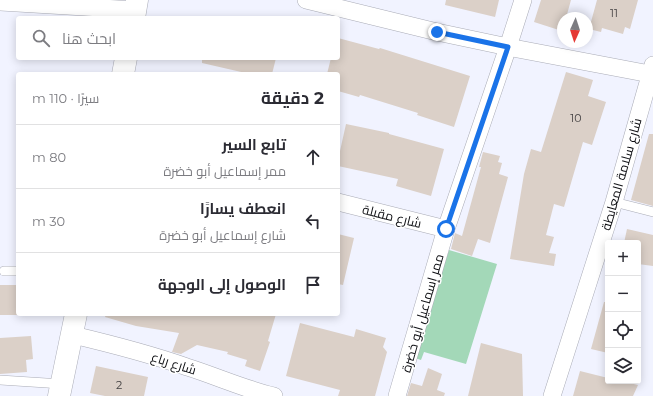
<!DOCTYPE html>
<html lang="ar">
<head>
<meta charset="utf-8">
<style>
	body { margin:0; font-family:Montserrat,Cairo,sans-serif; background:#f2f2f3; color:#2b2b33; direction:rtl }
	.controls { position:absolute; right:12px; bottom:12px; display:grid; overflow:hidden; border-radius:4px; box-shadow:0 2px 10px #0003 }
	.controls button { width:36px; height:36px; display:grid; place-items:center; padding:0; border:0; border-bottom:1px solid #e1e1e2; background:#fff; color:#2b2b33; font:20px sans-serif }
	.compass { position:absolute; left:557px; top:12px; width:36px; height:36px; border-radius:50%; background:#fff; box-shadow:0 2px 10px #0003; rotate:183deg }
	.stop { position:absolute; width:12px; height:12px; margin:-9px; border:3px solid #1a73e8; border-radius:50%; background:#fff }
	.stop.end { background:#1a73e8; border-color:#fff; box-shadow:0 1px 4px #0008 }
	.list { margin:0; padding:0; list-style:none }
	h2 { display:flex; justify-content:space-between; align-items:center; height:52px; margin:0; padding:0 16px; font-size:17px }
	h2 small { font-size:13px; font-weight:400; color:#7c7c81 }
	.list li { display:grid; grid-template-columns:26px 1fr auto; gap:12px; align-items:center; box-sizing:border-box; height:64px; padding:0 16px; border-top:1px solid #e1e1e2 }
	.list b { display:block; font-size:15px; white-space:nowrap }
	.list p { margin:0; font-size:13px; white-space:nowrap; color:#7c7c81 }
	.list em { font-size:13px; font-style:normal; color:#7c7c81 }
	.icon { flex:none; width:22px; height:22px; fill:none; stroke:currentColor; stroke-width:2; stroke-linecap:round; stroke-linejoin:round }
	.map { position:relative; flex:none; width:653px; height:396px; overflow:hidden; direction:ltr }
	.search { position:absolute; background:#fff; box-shadow:0 2px 10px #0003; left:16px; top:16px; width:324px; height:44px; display:flex; align-items:center; gap:10px; box-sizing:border-box; padding:0 14px; border-radius:4px; color:#7c7c81; font-size:15px }
	.panel { position:absolute; background:#fff; box-shadow:0 2px 10px #0003; left:16px; top:72px; width:324px; height:244px; border-radius:4px; direction:rtl }
	.map>svg:first-child { display:block }
</style>
</head>
<body>
<div class="map">
<svg width="653" height="396" viewBox="0 0 653 396">
	<rect width="100%" height="100%" fill="#f1f3ff"/>
	<path fill="#a3d8b8" d="M449,250l48,14 -31,100 -42,-12 -3,8 -6,-2z"/>
	<g fill="#dbd0c8">
		<path d="M446,0h53l-4,17 -50,-12z"/>
		<path d="M541,0h30l-5,18h-3l-1,13 -28,-9z"/>
		<path d="M597,0h41l-8,29 -5,-2 -2,7 -21,-6 -1,4 -12,-3z"/>
		<path d="M338,38l41,11 1,-1 90,28 -16,51 -37,-12 1,-2 -58,-18 -1,2 -21,-6v-17h-11l4,-16h7z"/>
		<path d="M202,58h74l-4,16h-22l-48,-11z"/>
		<path d="M566,72l27,8 -5,16 18,6 -14,43 -9,-3 -19,65 -10,-3 -8,31 8,2 -5,16 7,1 -2,12 -44,-7 14,-85 7,-25 10,3z"/>
		<path d="M346,124l43,9v1l55,15 -13,47 -35,-10 2,-7 -60,-13v-6z"/>
		<path d="M649,134h4v72l-22,-6z"/>
		<path d="M483,152l17,4 -2,6 4,1 -3,11 9,3 -18,66 -12,-4 -6,17 -21,-7 4,-16 7,3 19,-69h-2z"/>
		<path d="M627,229l26,6v31l-15,-2v-21h-14z"/>
		<path d="M338,234l16,4 -11,47 -5,-1z"/>
		<rect x="0" y="285" width="18" height="30"/>
		<path d="M604,302h4v51l-17,-4z"/>
		<path d="M106,314h170l-8,27 2,1 -10,29 -15,-5 2,-6 -20,-6 1,-2 -31,-7 -16,9 -9,-2 7,-19 -43,-7 -31,-9z"/>
		<path d="M300,323l54,14 2,-8 30,9 -3,9 4,5 -12,44h-37l2,-6 -54,-14z"/>
		<path d="M31,336l2,23 -7,1 1,12 -27,2v-36z"/>
		<path d="M481,343l41,11 1,42h-55z"/>
		<path d="M96,366l52,11 -4,19h-39l-15,-3z"/>
		<path d="M428,368l14,6 -5,16 8,3 -1,3h-37l4,-13 11,3z"/>
		<path d="M580,371l28,7v3h13l17,4 -5,11h-60z"/>
	</g>
	<g fill="none" stroke-linecap="round" stroke-linejoin="round">
		<g stroke="#aaacb7" stroke-width="10">
			<g id="service">
				<path d="M614,202l39,10"/>
				<path d="M4,271h14"/>
				<path d="M0,380l62,4"/>
			</g>
		</g>
		<g stroke="#aaacb7" stroke-width="18">
			<g id="minor">
				<path d="M306,0l131,32 71,15 142,27"/>
				<path d="M0,2l135,8"/>
				<path d="M338,202l108,27"/>
				<path d="M73,335c38,9 77,19 114,32 29,9 57,22 87,29"/>
				<path d="M397,396l49,-167 62,-182 15,-47"/>
				<path d="M552,396l62,-194 39,-137"/>
			</g>
		</g>
		<g stroke="#aaacb7" stroke-width="23">
			<g id="tertiary">
				<path d="M134,18l3,-18"/>
				<path d="M123,74l3,-16"/>
				<path d="M59,396l17,-82"/>
			</g>
		</g>
		<use href="#service" stroke="#fff" stroke-width="9"/>
		<use href="#minor" stroke="#fff" stroke-width="17"/>
		<use href="#tertiary" stroke="#fff" stroke-width="22"/>
	</g>
	<g fill="none" stroke-linecap="round" stroke-linejoin="round">
		<path stroke="#1a73e8" stroke-width="5" d="M437,32l71,15 -62,182"/>
	</g>
	<g text-anchor="middle" stroke-width="3" stroke-linejoin="round" paint-order="stroke">
		<g font-size="11" fill="#403e3f">
			<text x="614" y="17">11</text>
			<text x="576" y="122">10</text>
			<text x="119" y="389">2</text>
		</g>
		<g font-size="13" fill="#0c0d11" stroke="#fff">
			<text transform="translate(621 174) rotate(-74)" y="5">شارع سلامة المعايطة</text>
			<text transform="translate(392 216) rotate(14)" y="5">شارع مقبلة</text>
			<text transform="translate(422 313) rotate(-74)" y="5">ممر إسماعيل أبو خضرة</text>
			<text transform="translate(174 363) rotate(18)" y="5">شارع رباع</text>
		</g>
	</g>
</svg>
<div class="controls">
<button>+</button>
<button>−</button>
<button><svg class="icon" aria-label="locate" viewBox="0 0 24 24"><circle cx="12" cy="12" r="6"/><path d="M12 2v4M12 18v4M2 12h4M18 12h4"/></svg></button>
<button><svg class="icon" aria-label="layers" viewBox="0 0 24 24"><path d="M12 4l9 5-9 5-9-5zM3 14l9 5 9-5"/></svg></button>
</div>
<svg class="compass" viewBox="-18 -18 36 36"><path d="M0-13l5 13h-10z" fill="#e53935"/><path d="M0 13l5-13h-10z" fill="#7c7c81"/></svg>
<div class="stop" style="left:446px;top:229px"></div>
<div class="stop end" style="left:437px;top:32px"></div>
<div class="search"><svg class="icon" aria-label="search" viewBox="0 0 24 24"><circle cx="10" cy="10" r="6"/><path d="M15 15l6 6"/></svg>ابحث هنا</div>
<section class="panel">
<h2>2 دقيقة<small>سيرًا · 110 m</small></h2>
<ul class="list">
<li><svg class="icon" aria-label="ahead" viewBox="0 0 24 24"><path d="M12 20V5M6 11l6-6 6 6"/></svg><div><b>تابع السير</b><p>ممر إسماعيل أبو خضرة</p></div><em>80 m</em></li>
<li><svg class="icon" aria-label="left" viewBox="0 0 24 24"><path d="M17 20v-9H6M10 6l-5 5 5 5"/></svg><div><b>انعطف يسارًا</b><p>شارع إسماعيل أبو خضرة</p></div><em>30 m</em></li>
<li><svg class="icon" aria-label="arrive" viewBox="0 0 24 24"><path d="M6 21V4h12l-3 4 3 4H6"/></svg><div><b>الوصول إلى الوجهة</b></div></li>
</ul>
</section>
</div>
</body>
</html>
